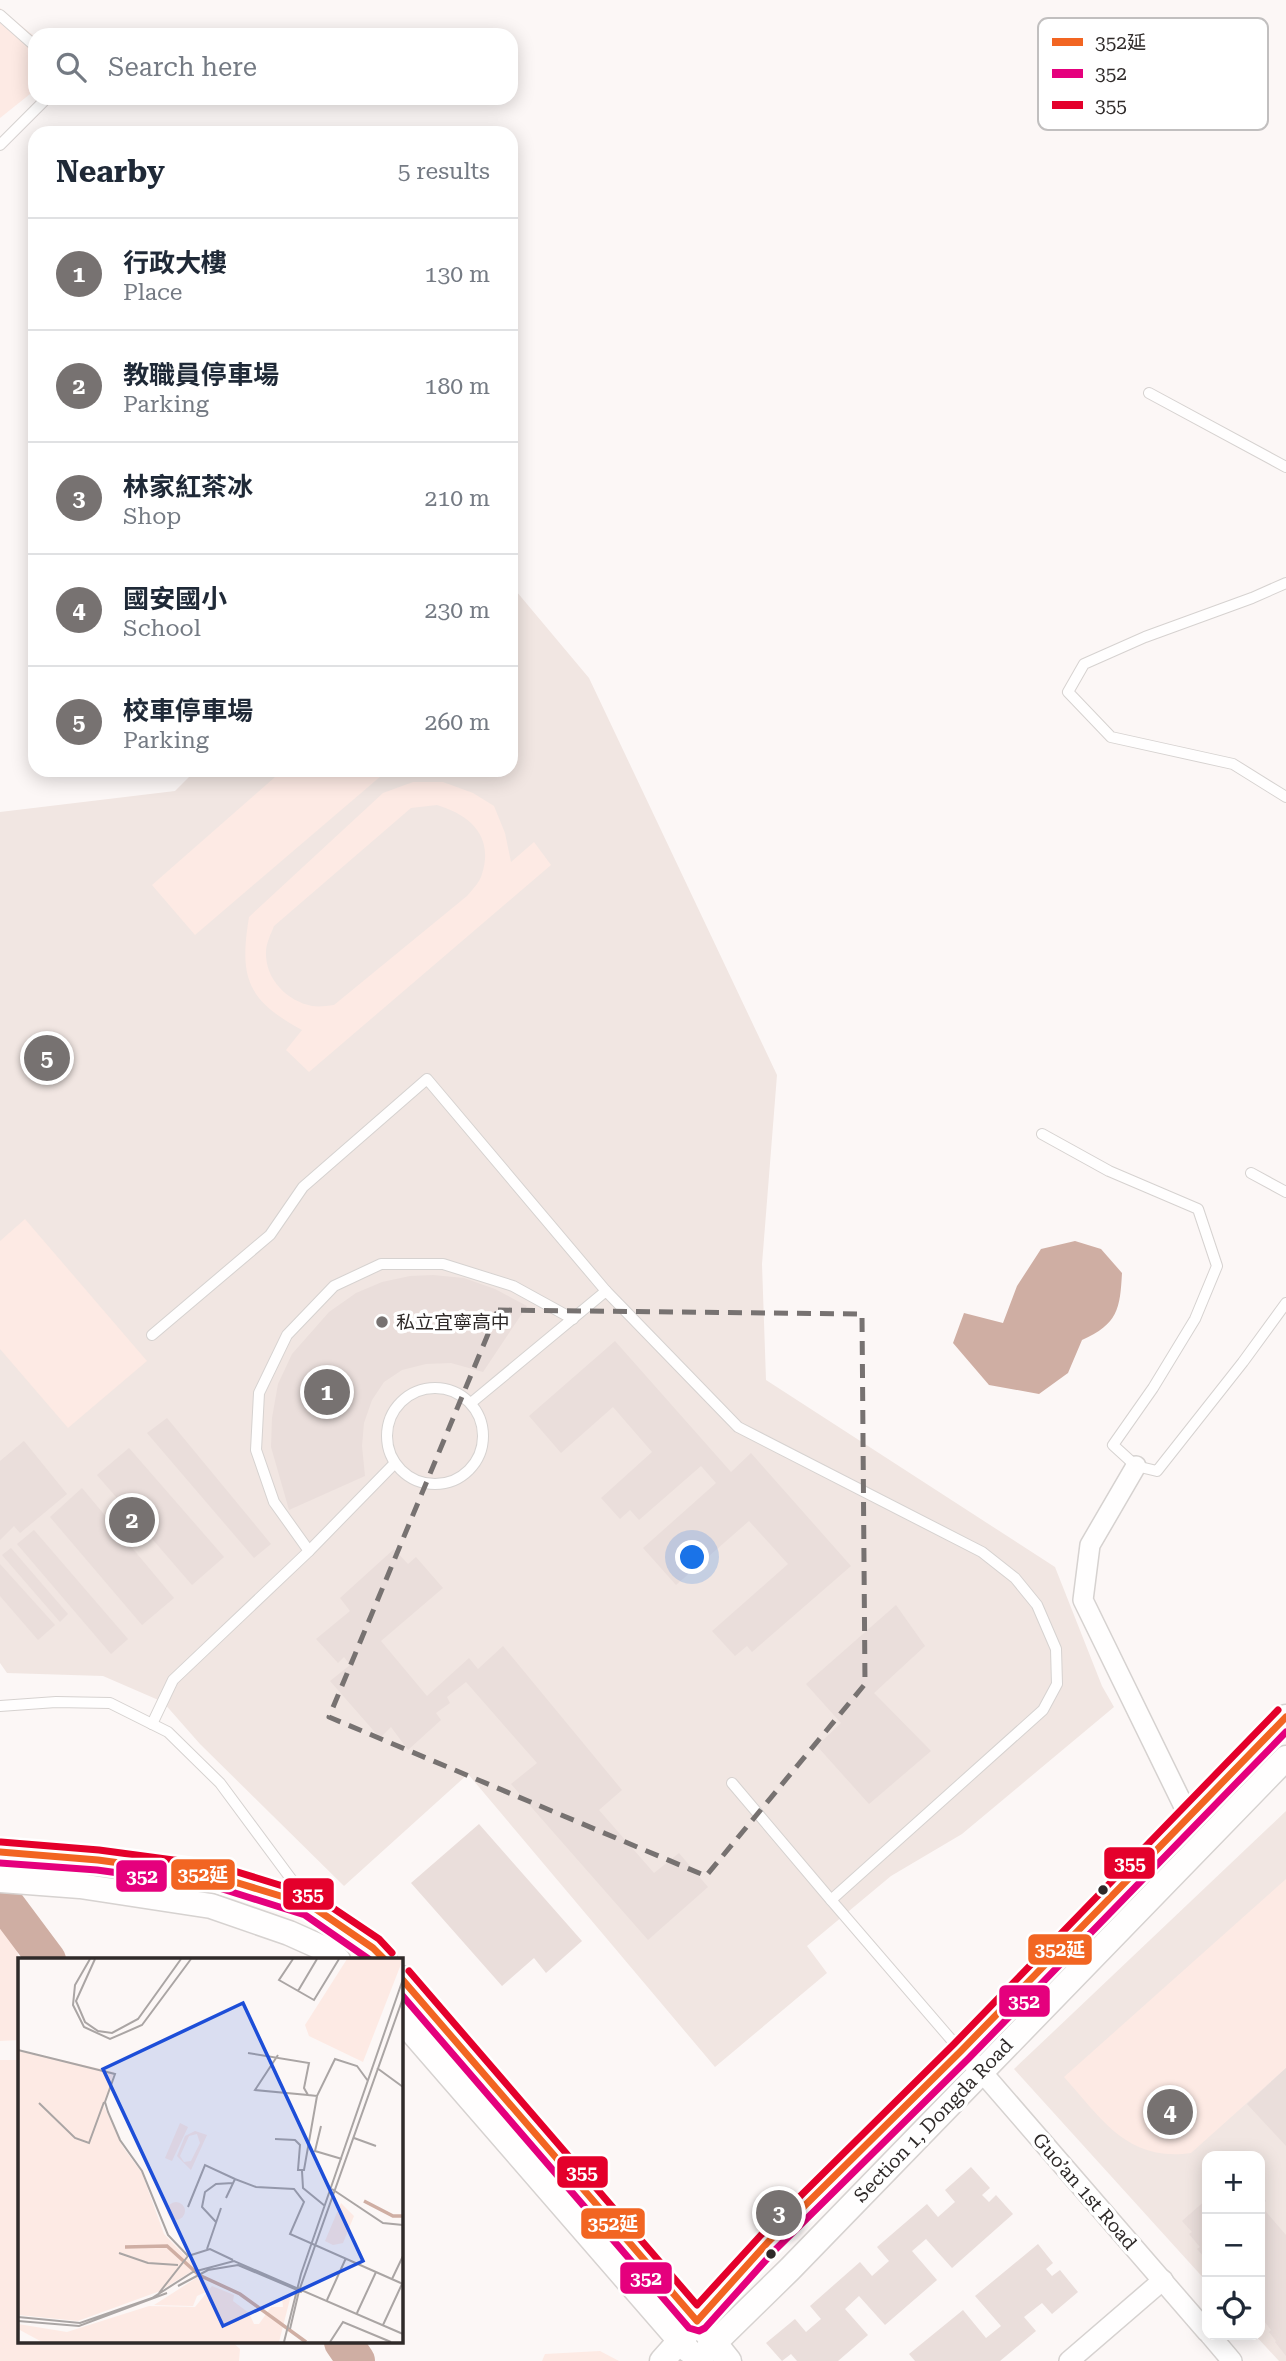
<!DOCTYPE html>
<html lang="en">
<head>
<meta charset="utf-8">
<style>
	body { margin:0; font-family:"Roboto Serif","Noto Sans TC",serif; background:#f2f2f3; color:#1f2937 }
	.controls { position:absolute; right:21px; bottom:21px; display:grid; overflow:hidden; border-radius:14px; box-shadow:0 4px 18px #0003 }
	.controls button { width:63px; height:63px; display:grid; place-items:center; padding:0; border:0; border-bottom:2px solid #e0e1e3; background:#fff; color:#1f2937; font:35px sans-serif }
	.you { position:absolute; left:693px; top:1558px; width:24px; height:24px; margin:-18px; border:5px solid #fff; border-radius:50%; background:#1a73e8; box-shadow:0 0 0 10px #1a73e833 }
	.badge { display:grid; place-items:center; width:46px; height:46px; border-radius:50%; background:#777271; color:#fff; font-size:23px; font-weight:700 }
	.pin { position:absolute; translate:-50% -50%; border:4px solid #fff; box-shadow:0 2px 7px #0006 }
	.list { margin:0; padding:0; list-style:none }
	h2 { display:flex; justify-content:space-between; align-items:center; height:91px; margin:0; padding:0 28px; font-size:30px }
	h2 small { font-size:23px; font-weight:400; color:#747a83 }
	.list li { display:grid; grid-template-columns:46px 1fr auto; gap:21px; align-items:center; box-sizing:border-box; height:112px; padding:0 28px; border-top:2px solid #e0e1e3 }
	.list b { display:block; font-size:26px; white-space:nowrap }
	.list p { margin:0; font-size:23px; white-space:nowrap; color:#747a83 }
	.list em { font-size:23px; font-style:normal; color:#747a83 }
	.icon { flex:none; width:38px; height:38px; fill:none; stroke:currentColor; stroke-width:2; stroke-linecap:round; stroke-linejoin:round }
	.map { position:relative; flex:none; width:1286px; height:2361px; overflow:hidden }
	.search { position:absolute; background:#fff; box-shadow:0 4px 18px #0003; left:28px; top:28px; width:490px; height:77px; display:flex; align-items:center; gap:18px; box-sizing:border-box; padding:0 24px; border-radius:21px; color:#747a83; font-size:26px }
	.panel { position:absolute; background:#fff; box-shadow:0 4px 18px #0003; left:28px; top:126px; width:490px; height:651px; border-radius:21px }
	.map>svg:first-child { display:block }
</style>
</head>
<body>
<div class="map">
<svg width="1286" height="2361" viewBox="0 0 1286 2361">
	<rect width="100%" height="100%" fill="#fcf7f6"/>
	<g fill="#f1e6e2">
		<path d="M511,585l78,93 188,397 -15,189 4,116 289,187 47,119 12,21 -152,127 -71,42 -84,70 20,27 -112,94 -247,-293 -124,112 -144,-142 -37,-42 -60,-26 -96,-3 -7,-10v-851l175,-21 21,-21h315z"/>
		<path d="M1286,1811v550h-7l-24,-26h5v-179h-53v126l-193,-213z"/>
	</g>
	<g fill="#fdeae4" fill-rule="evenodd">
		<path d="M0,8l35,29v53l-35,28z"/>
		<path d="M283,770h105l-193,165 -43,-50z"/>
		<path d="M413,782h30l30,11 21,13 11,27 6,29 23,-20 17,23 -242,207 -23,-22 16,-20c-55,-30 -63,-52 -53,-113l134,-124zM437,805c33,10 57,31 45,69 -2,8 -10,16 -15,22l-133,109c-7,1 -15,2 -22,1 -25,-5 -47,-27 -46,-54 0,-9 5,-18 8,-26l137,-118z"/>
		<path d="M25,1219l122,142 -79,67 -68,-79v-108z"/>
		<path d="M1286,1879v189l-95,85c-64,9 -89,-34 -127,-76z"/>
		<path d="M0,1897h11l8,67v76l-19,1z"/>
		<path d="M0,2060h19v282h213l8,7 -1,12h-239z"/>
		<path d="M600,2351l19,10h-77l3,-7z"/>
	</g>
	<path fill="#cfaea3" d="M1075,1241l26,8 21,24c-2,36 -4,51 -40,67l-14,33 -29,21 -50,-9 -36,-42 11,-30 39,10 14,-37 24,-37z"/>
	<g fill="none" stroke-linecap="round" stroke-linejoin="round">
		<g stroke="#cfaea3" stroke-width="38">
			<path d="M0,1897l47,63"/>
			<path d="M343,2342l13,19"/>
		</g>
	</g>
	<g fill="#eadedb">
		<path d="M433,1275l31,3 31,11 32,17 -44,66 -32,-9 -25,1 -24,6 -18,12 -12,18 -8,23 -2,23 3,30 -76,34 -18,-63 1,-29 6,-34 14,-30 37,-42 27,-19 26,-11 28,-6z"/>
		<path d="M615,1341l116,131 20,-19 100,113 -99,86 -5,-6 -12,10 -23,-25 76,-67 -39,-43 -73,64 -33,-37 73,-65 -15,-17 -62,54 -9,-10 -10,9 -19,-21 51,-46 -39,-45 -52,46 -32,-37z"/>
		<path d="M167,1418l104,126 -17,14 -107,-125z"/>
		<path d="M24,1441l43,53 -47,39 -6,-7 -14,14v-79z"/>
		<path d="M129,1448l95,109 -32,28 -95,-110z"/>
		<path d="M82,1488l92,110 -32,27 -92,-108z"/>
		<path d="M34,1530l94,109 -17,15 -94,-110z"/>
		<path d="M11,1548l57,66 -8,8 -58,-67z"/>
		<path d="M394,1549l14,15 8,-7 27,31 -62,53 46,55 42,-38 9,11 25,-23 119,144 -23,20 55,63 25,-20 29,34 -60,53 -137,-156 26,-21 -71,-81 -19,15 3,6 -14,10 5,7 -33,30 -17,-23 -11,11 -50,-57 20,-16 -6,-8 -6,6 -22,-24 34,-28 -10,-13z"/>
		<path d="M0,1564l55,61 -17,15 -38,-44z"/>
		<path d="M896,1605l29,41 -51,47 57,58 -62,53 -52,-58 24,-23 -35,-39z"/>
		<path d="M479,1824l103,117 -36,32 -12,-15 -32,28 -91,-103z"/>
		<path d="M1286,2068v78l-39,-42z"/>
		<path d="M971,2167l19,21 -8,7 7,7 7,-7 17,19 -61,54 -26,-29 -14,12 25,29 -52,45 -26,-29 -14,13 23,26 -30,26h-41l-6,-7 -9,7 -16,-18 29,-24 11,13 15,-13 -11,-13 50,-44 12,14 17,-15 -12,-14 50,-43 11,13 17,-15 -10,-12z"/>
		<path d="M1260,2192l6,9 -5,5 25,29v121l-11,-14 1,-1 -7,-9 2,-2 -11,-14z"/>
		<path d="M1207,2199v61l-10,-11 3,-2 -11,-13 3,-2 -10,-11z"/>
		<path d="M1038,2244l15,19 -7,6 6,7 8,-6 18,22 -26,22 -10,-11 -18,14 12,14 -36,30h-85l-6,-7 54,-44 23,28 15,-12 -26,-30z"/>
	</g>
	<g fill="none" stroke-linecap="round" stroke-linejoin="round">
		<g stroke="#d6d2d0" stroke-width="12">
			<g id="service">
				<path d="M0,15l35,31"/>
				<path d="M0,145l47,-47"/>
				<path d="M1149,393l137,74"/>
				<path d="M1286,583l-34,15 -107,39 -61,27 -16,28 43,45 122,27 53,33"/>
				<path d="M1042,1134l67,37 89,38 19,57 -22,53 -42,69 -40,57 23,21 21,5 86,-109 43,-59"/>
				<path d="M1251,1173l35,19"/>
				<path d="M152,1335l118,-100 33,-48 124,-108 179,212"/>
				<circle cx="435" cy="1436" r="48"/>
				<path d="M471,1403l135,-112 132,136 244,125 33,26 22,27 19,44 1,35 -14,26 -212,190 130,151"/>
				<path d="M309,1551l-35,-49 -18,-52 3,-57 28,-58 47,-49 47,-22h62l70,22 60,33"/>
				<path d="M0,1706l56,-4 54,1 58,29 52,51 86,116"/>
				<path d="M152,1724l21,-44 136,-129 86,-88"/>
				<path d="M732,1783l99,117"/>
			</g>
		</g>
		<g stroke="#d6d2d0" stroke-width="22">
			<g id="minor">
				<path d="M1136,1466l-46,79 -7,55 106,217"/>
				<path d="M961,2051l20,20 226,261"/>
				<path d="M1210,2335l22,26"/>
				<path d="M1069,2361l94,-81"/>
			</g>
		</g>
		<g stroke="#d6d2d0" stroke-width="27">
			<g id="tertiary">
				<path d="M0,1852l98,8 117,16 95,29 63,43 12,12"/>
				<path d="M0,1880l80,6 131,20 78,27 38,17 11,10"/>
				<path d="M401,1978l296,343 32,40"/>
				<path d="M401,2019l287,331"/>
				<path d="M662,2361l106,-119 193,-191 325,-334"/>
				<path d="M696,2361l94,-92 496,-511"/>
			</g>
		</g>
		<use href="#service" stroke="#fffefe" stroke-width="10"/>
		<use href="#minor" stroke="#fffefe" stroke-width="19"/>
		<use href="#tertiary" stroke="#fffefe" stroke-width="24"/>
		<g stroke="#fff" stroke-width="12">
			<g id="bus-1">
				<path d="M0,1852l98,8 117,16 95,29 63,43 12,12"/>
				<path d="M401,1978l296,343 71,-79 193,-191 325,-334"/>
			</g>
		</g>
		<g stroke="#fff" stroke-width="12">
			<g id="bus-2">
				<path d="M0,1863l97,7 116,16 92,29 65,45"/>
				<path d="M401,1994l288,334 10,3 6,-3 71,-79 193,-191 317,-326"/>
			</g>
		</g>
		<g stroke="#fff" stroke-width="12">
			<g id="bus-3">
				<path d="M1,1842l98,8 119,16 97,30 64,43 13,14"/>
				<path d="M409,1971l288,334 64,-70 193,-191 324,-334"/>
			</g>
		</g>
		<use href="#bus-1" stroke="#f26522" stroke-width="7"/>
		<use href="#bus-2" stroke="#e5007d" stroke-width="7"/>
		<use href="#bus-3" stroke="#e4002b" stroke-width="7"/>
	</g>
	<path fill="none" stroke="#777271" stroke-width="5" stroke-dasharray="14 9" stroke-linejoin="round" d="M498,1310l364,4 3,370 -159,192 -377,-159z"/>
	<circle fill="#777271" stroke="#fff" stroke-width="2.5" cx="382" cy="1322" r="7"/>
	<g fill="#2f2a29" stroke="#fff" stroke-width="2.5">
		<circle cx="1103" cy="1890" r="6"/>
		<circle cx="771" cy="2254" r="6"/>
	</g>
	<g text-anchor="middle" stroke-width="7" stroke-linejoin="round" paint-order="stroke">
		<g font-size="19" fill="#2f2a29" stroke="#fff" text-anchor="start">
			<text x="396" y="1329">私立宜寧高中</text>
		</g>
		<g font-size="19" fill="#2f2a29" stroke="#fff">
			<text transform="translate(933 2120) rotate(-46)" y="7">Section 1, Dongda Road</text>
			<text transform="translate(1085 2191) rotate(49)" y="7">Guo’an 1st Road</text>
		</g>
	</g>
	<g transform="translate(18 1958)">
		<rect width="385" height="385" fill="#fcf7f6"/>
		<path d="M329,1h56l-40,103 -54,-26 -4,-11zM0,92l96,22 -10,34 19,41 19,26 22,61 33,34 -37,23 -82,30 -60,-6zM162,165l8,4 -16,34 -7,-3zM177,173l12,4 -16,35 -14,-14 8,-20zM179,176l3,9 -9,18 -7,1 -4,-6 9,-20zM149 253a9 9 0 1 1 18 0a9 9 0 1 1-18 0ZM323,245l13,13 -11,27 -10,2 -8,-4zM183,317l9,15 -13,6 -4,10 -39,-1zM194,328l22,9 -1,6 16,12 5,11h5l12,-17h12l-1,-9 9,-3 -12,47h-237l-24,-13v-5l49,8 82,-26 46,1z" fill="#fdeae4" fill-rule="evenodd"/>
		<path fill="none" stroke="#cfaea3" stroke-width="3.5" d="M346,243l29,15h10M107,289l42,-1 32,29 41,19 66,48"/>
		<path fill="none" stroke="#aaa5a4" stroke-width="2" d="M72,1l-15,26 -2,20 11,22 26,12 32,-14 49,-66M77,1l-19,42 9,21 13,9 14,2 26,-14 43,-60M275,1l-14,21 35,20 25,-41M280,33l19,-32M0,92l97,24 -10,28 3,10 12,28 22,31 26,64 20,21 22,-7 23,11M230,95l61,10 -5,25 4,7 9,1 18,-37 22,7 11,15M260,97l-23,35 53,5M359,110l26,19M21,145l36,35 14,5 15,-41M303,168l-6,25 27,8M336,180l22,8M257,181l20,1 5,5 -2,25h6l13,-74M284,213l1,17 22,18M314,231l51,34 20,2M208,240l9,-19 21,8 38,2 10,13 -14,32 113,50M170,249l17,-42 30,14M198,264l-14,-15 3,-15 11,-8 17,-1M189,291l14,-41M101,295l29,10 30,2M374,321l11,-23M160,328l30,-16 30,-5 64,27M141,335l29,-37M309,342l19,-42M339,355l19,-41M0,359l62,6 72,-25 41,-26 41,-11 169,73M0,363l61,5 88,-33M365,367l19,-41M272,371l9,-38 104,-293M266,384l17,-68 102,-295M312,384l13,-20 48,20"/>
		<path fill="#1d4ed8" fill-opacity="0.15" stroke="#1d4ed8" stroke-width="3.5" d="M225,45l120,258 -140,65 -120,-257z"/>
		<rect width="385" height="385" fill="none" stroke="#2f2a29" stroke-width="3.5"/>
	</g>
	<rect x="1038" y="18" width="230" height="112" rx="10" fill="#fff" stroke="#c1bfbf" stroke-width="2"/>
	<rect x="1052" y="38" width="31" height="8" fill="#f26522"/>
	<rect x="1052" y="69" width="31" height="9" fill="#e5007d"/>
	<rect x="1052" y="101" width="31" height="8" fill="#e4002b"/>
	<g font-size="19" fill="#2f2a29">
		<text x="1095" y="49">352延</text>
		<text x="1095" y="80">352</text>
		<text x="1095" y="112">355</text>
	</g>
	<g stroke="#fff" stroke-width="2.5">
		<rect x="1103" y="1846" width="53" height="34" rx="7" fill="#e4002b"/>
		<rect x="170" y="1858" width="66" height="33" rx="7" fill="#f26522"/>
		<rect x="115" y="1859" width="53" height="34" rx="7" fill="#e5007d"/>
		<rect x="282" y="1877" width="53" height="34" rx="7" fill="#e4002b"/>
		<rect x="1027" y="1933" width="66" height="33" rx="7" fill="#f26522"/>
		<rect x="998" y="1984" width="53" height="34" rx="7" fill="#e5007d"/>
		<rect x="556" y="2155" width="53" height="34" rx="7" fill="#e4002b"/>
		<rect x="580" y="2207" width="66" height="33" rx="7" fill="#f26522"/>
		<rect x="619" y="2261" width="54" height="34" rx="7" fill="#e5007d"/>
	</g>
	<g font-size="19" text-anchor="middle" font-weight="bold" fill="#fff">
		<text x="1130" y="1870">355</text>
		<text x="203" y="1881">352延</text>
		<text x="142" y="1883">352</text>
		<text x="308" y="1901">355</text>
		<text x="1060" y="1956">352延</text>
		<text x="1024" y="2008">352</text>
		<text x="582" y="2179">355</text>
		<text x="613" y="2230">352延</text>
		<text x="646" y="2285">352</text>
	</g>
</svg>
<div class="controls">
<button>+</button>
<button>−</button>
<button><svg class="icon" aria-label="locate" viewBox="0 0 24 24"><circle cx="12" cy="12" r="6"/><path d="M12 2v4M12 18v4M2 12h4M18 12h4"/></svg></button>
</div>
<div class="you"></div>
<div class="pin badge" style="left:327px;top:1392px">1</div>
<div class="pin badge" style="left:132px;top:1520px">2</div>
<div class="pin badge" style="left:779px;top:2213px">3</div>
<div class="pin badge" style="left:1170px;top:2112px">4</div>
<div class="pin badge" style="left:47px;top:1058px">5</div>
<div class="search"><svg class="icon" aria-label="search" viewBox="0 0 24 24"><circle cx="10" cy="10" r="6"/><path d="M15 15l6 6"/></svg>Search here</div>
<section class="panel">
<h2>Nearby<small>5 results</small></h2>
<ul class="list">
<li><span class="badge">1</span><div><b>行政大樓</b><p>Place</p></div><em>130 m</em></li>
<li><span class="badge">2</span><div><b>教職員停車場</b><p>Parking</p></div><em>180 m</em></li>
<li><span class="badge">3</span><div><b>林家紅茶冰</b><p>Shop</p></div><em>210 m</em></li>
<li><span class="badge">4</span><div><b>國安國小</b><p>School</p></div><em>230 m</em></li>
<li><span class="badge">5</span><div><b>校車停車場</b><p>Parking</p></div><em>260 m</em></li>
</ul>
</section>
</div>
</body>
</html>
